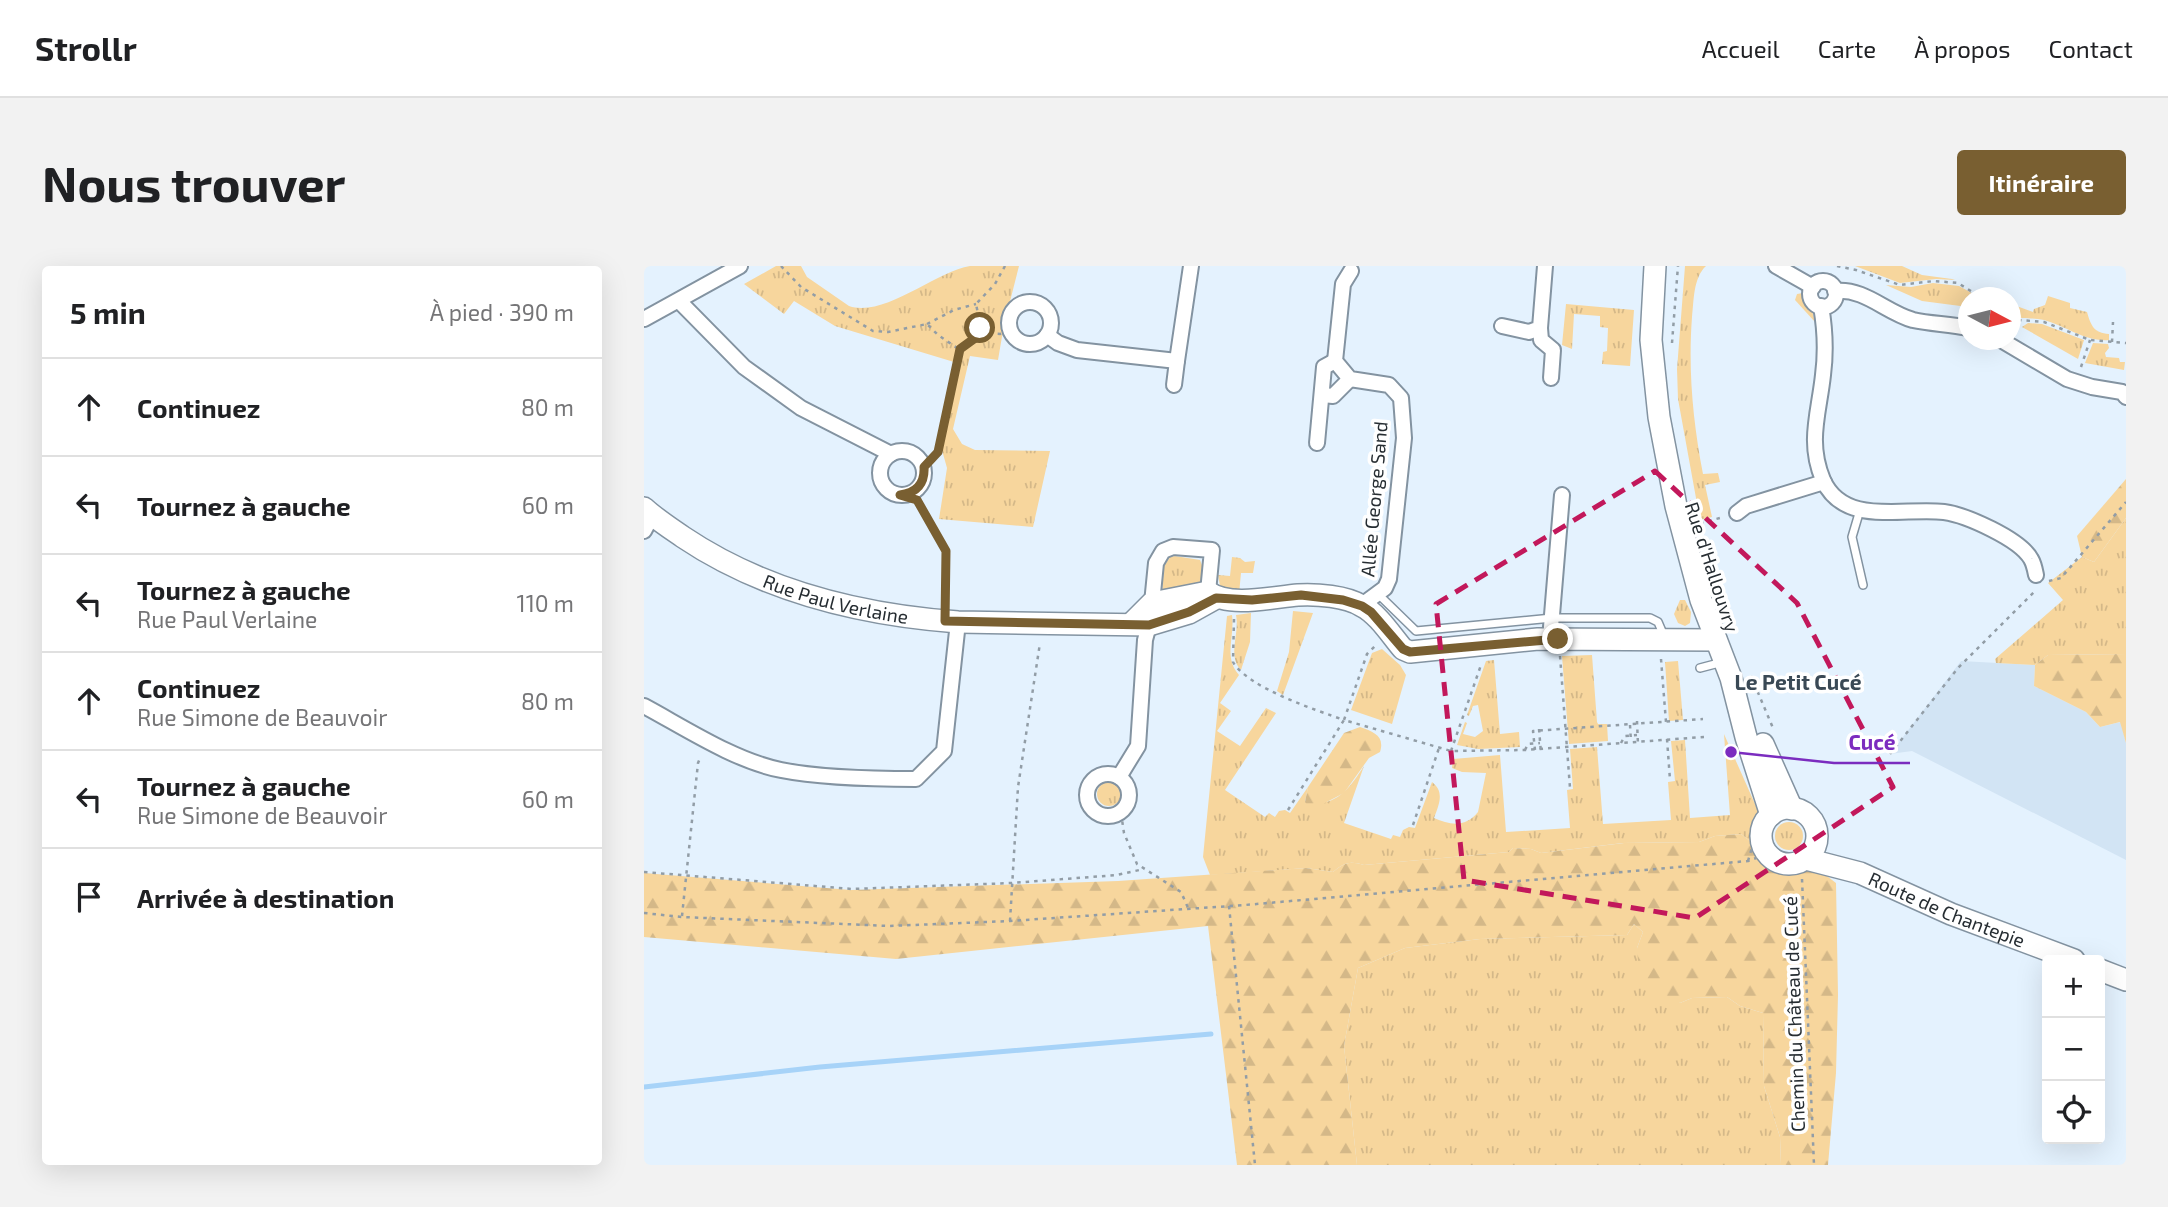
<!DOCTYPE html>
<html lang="fr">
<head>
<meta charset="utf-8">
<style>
	body { margin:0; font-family:"Exo 2",sans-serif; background:#f2f2f2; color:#202124 }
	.controls { position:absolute; right:21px; bottom:21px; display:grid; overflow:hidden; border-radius:7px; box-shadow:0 7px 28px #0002 }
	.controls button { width:63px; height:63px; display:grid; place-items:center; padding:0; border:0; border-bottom:2px solid #e0e0e0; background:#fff; color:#202124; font:35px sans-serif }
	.compass { position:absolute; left:1314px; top:21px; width:63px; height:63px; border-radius:50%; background:#fff; box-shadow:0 7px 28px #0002; rotate:97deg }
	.stop { position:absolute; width:21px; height:21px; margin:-16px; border:5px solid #795f31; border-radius:50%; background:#fff }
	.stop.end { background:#795f31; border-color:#fff; box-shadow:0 2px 7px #0008 }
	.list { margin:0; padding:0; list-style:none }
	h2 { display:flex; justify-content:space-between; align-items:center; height:91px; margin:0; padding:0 28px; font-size:30px }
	h2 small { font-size:23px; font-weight:400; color:#757577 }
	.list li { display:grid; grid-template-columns:46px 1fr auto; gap:21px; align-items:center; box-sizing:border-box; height:98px; padding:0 28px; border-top:2px solid #e0e0e0 }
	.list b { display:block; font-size:26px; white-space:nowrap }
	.list p { margin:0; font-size:23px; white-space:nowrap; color:#757577 }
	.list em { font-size:23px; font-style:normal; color:#757577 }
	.icon { flex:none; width:38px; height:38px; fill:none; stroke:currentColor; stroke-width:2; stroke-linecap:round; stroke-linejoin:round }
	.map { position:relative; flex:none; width:1482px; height:899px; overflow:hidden; border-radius:7px }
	header { display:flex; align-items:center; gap:42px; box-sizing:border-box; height:98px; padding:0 35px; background:#fff; border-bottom:2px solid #e0e0e0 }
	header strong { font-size:33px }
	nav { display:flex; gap:38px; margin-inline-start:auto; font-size:24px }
	.intro { display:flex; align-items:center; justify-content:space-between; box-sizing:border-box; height:168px; padding:0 42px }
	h1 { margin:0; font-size:49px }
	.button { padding:18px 32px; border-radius:7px; background:#795f31; color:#fff; font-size:24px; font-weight:700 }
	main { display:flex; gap:42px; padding:0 42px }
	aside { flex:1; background:#fff; border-radius:7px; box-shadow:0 7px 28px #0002 }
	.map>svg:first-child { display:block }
</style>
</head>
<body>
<header>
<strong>Strollr</strong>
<nav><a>Accueil</a><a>Carte</a><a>À propos</a><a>Contact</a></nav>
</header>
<div class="intro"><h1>Nous trouver</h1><a class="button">Itinéraire</a></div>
<main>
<aside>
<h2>5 min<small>À pied · 390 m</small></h2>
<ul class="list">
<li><svg class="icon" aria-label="ahead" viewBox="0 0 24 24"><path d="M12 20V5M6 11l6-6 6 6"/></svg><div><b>Continuez</b></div><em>80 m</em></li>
<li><svg class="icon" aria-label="left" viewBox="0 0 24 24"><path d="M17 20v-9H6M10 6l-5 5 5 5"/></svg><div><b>Tournez à gauche</b></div><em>60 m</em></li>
<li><svg class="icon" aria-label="left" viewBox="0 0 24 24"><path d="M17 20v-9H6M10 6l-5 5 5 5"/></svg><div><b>Tournez à gauche</b><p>Rue Paul Verlaine</p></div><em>110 m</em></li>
<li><svg class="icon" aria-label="ahead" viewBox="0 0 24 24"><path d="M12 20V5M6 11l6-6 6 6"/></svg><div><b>Continuez</b><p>Rue Simone de Beauvoir</p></div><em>80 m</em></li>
<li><svg class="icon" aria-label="left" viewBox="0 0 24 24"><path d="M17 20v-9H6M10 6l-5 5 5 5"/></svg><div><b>Tournez à gauche</b><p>Rue Simone de Beauvoir</p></div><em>60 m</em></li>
<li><svg class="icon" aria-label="arrive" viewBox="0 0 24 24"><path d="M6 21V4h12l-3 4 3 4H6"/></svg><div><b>Arrivée à destination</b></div></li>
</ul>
</aside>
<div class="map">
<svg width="1482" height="899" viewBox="0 0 1482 899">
	<defs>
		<pattern id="grass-tufts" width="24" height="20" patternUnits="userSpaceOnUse" patternTransform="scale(1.75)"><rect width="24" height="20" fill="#f7d69d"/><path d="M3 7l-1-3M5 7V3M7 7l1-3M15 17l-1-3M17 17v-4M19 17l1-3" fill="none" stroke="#d4b888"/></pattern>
		<pattern id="forest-firs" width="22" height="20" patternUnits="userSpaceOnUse" patternTransform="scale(1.75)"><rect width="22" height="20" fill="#f7d69d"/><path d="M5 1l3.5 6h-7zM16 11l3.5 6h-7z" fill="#d4b888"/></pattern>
	</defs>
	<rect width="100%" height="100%" fill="#e4f2fe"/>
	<path fill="#d2e4f4" d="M1317,395l74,4 -1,21 52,26 14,15 21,-5 5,21v117l-214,-109 -22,3z"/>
	<g fill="url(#grass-tufts)">
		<path d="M132,0h25l6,11 42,29c35,12 86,-34 121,-40 15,0 34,0 49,0l-15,59 -6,35 -28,-4 -17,73 9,15 13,6 75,1 -17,76 -94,-8 8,-51 -9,-32 16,-74 -119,-36 -41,-25 -10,13 -40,-30z"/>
		<path d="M1041,0h21c-13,12 -12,35 -14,51 -4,54 1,104 11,157l15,-1 2,9 -15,3 7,32 -12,3 -22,-121 -1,-30z"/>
		<path d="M1211,0h47l20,9 30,4 3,1 -19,-1 -36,4z"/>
		<path d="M1289,17l26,3 20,11 -11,1v9l-46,-6 -36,-16 25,2z"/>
		<path d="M1159,27l7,10 5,19 -20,-22 2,-6z"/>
		<path d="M1404,30l22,7v5l17,4c4,14 7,21 22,22v6c-24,2 -43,-14 -65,-20 -11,-3 -22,0 -33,-5v-11l22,8 1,-3 11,-4z"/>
		<path d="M922,38l68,6 -4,56 -28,-2 1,-12 4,-1 1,-23 -8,-1v-11l-26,-2 -2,35 -10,-4z"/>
		<path d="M1384,57l14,1 42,16 -6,19 -56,-32z"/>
		<path d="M1449,77l15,1 1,4 -4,5 1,4 13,1 1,4h5l-1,8 -39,-7z"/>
		<path d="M1482,252v136l-78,1 -13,10 -39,-2 -1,-4 68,-59 -15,-17 34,-26 12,5z"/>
		<path d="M531,290l25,4 3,8 -3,20 -38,6 2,-28 6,-9z"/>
		<path d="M588,291l8,1 5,4 10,-1 -2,12h-12l-2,21 -19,-8 -2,-11 12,1z"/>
		<path d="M1036,334h5l6,12 -1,11 -5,3 -7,-3 -4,-9z"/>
		<path d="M649,345l20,2 -30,82 -6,-4 12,-39z"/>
		<path d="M607,347l-1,29 -9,28c-14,-14 -1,-37 -5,-55z"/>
		<path d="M588,349c3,22 -9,42 7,60l-19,28 11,8 -14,20 23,15 26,-38 10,5 -51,77 40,27 4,-4 6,4 4,-6 6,-1 5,3 18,-26 -3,15c31,6 44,-13 59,-36l-20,57 47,16 2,-4 7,2 3,-7 6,-3 6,1 17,-46c13,10 7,22 2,36 16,7 31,10 44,-6l8,-39 -24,-1 -10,-4 1,-9 47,-4 6,77 64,-4 -3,-38 6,-1 -3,-40 27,-2 6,77 68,-4 -3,-38 7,-1 -4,-40 14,-1 5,78 40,-3 -6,-81 35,79 -9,28 -9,-7 -26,2 -16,6 -76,1 -82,10 -10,-4 -18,-1 -4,4 -145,13c-14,-4 -19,-3 -31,7l-27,-4 -96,7 -7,-18 24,-241z"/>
		<path d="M738,383l18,16 6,10 -14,49 -41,-14 21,-57z"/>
		<path d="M948,389l5,67 1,2h9l1,17 -39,3 -7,-88z"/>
		<path d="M850,394l6,74 19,-2 1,15 -42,2 -21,-4 8,-23 2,1 -4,11 12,3 8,-6 -5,-26 -5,1 -4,10 -2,-1 19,-54z"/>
		<path d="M1034,395l5,59 -14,1 -4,-59z"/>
		<circle cx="465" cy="528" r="12"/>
		<circle cx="1145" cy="570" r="14"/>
		<path d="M990,658l9,8 -6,16 43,55 12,-5 35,-1 13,9 23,7 1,73 16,51 1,28h-424l-13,-119 14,-78 47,-20 75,-9 147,-4z"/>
	</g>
	<g fill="url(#forest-firs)">
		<path d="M1482,213v39l-32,44 -12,-5 -5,-21z"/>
		<path d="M1482,388v89l-6,-21 -20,5 -14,-15 -52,-26 1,-21 13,-10z"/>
		<path d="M716,461c14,5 25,9 20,25l-11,6 -25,35 -23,12 -13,1 -3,-4 3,-15 36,-54z"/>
		<path d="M1097,568l9,7 6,18 34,8 9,-1 20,4 17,13 2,112 -2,78 -8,92h-47l-1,-28 -16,-51 -1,-73 -23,-7 -13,-9 -35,1 -12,5 -18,-10 -23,-19 -2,-26 6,-16 -9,-8 -7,11 -147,4 -75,9 -47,20 -14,78 13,119h-120l-29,-239 -312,33 -252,-22v-64l207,17 267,-9 188,-13 27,4c12,-10 17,-11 31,-7l145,-13 4,-4 18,1 10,4 83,-10 75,-1 16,-6z"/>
	</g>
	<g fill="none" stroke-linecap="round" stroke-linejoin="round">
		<path stroke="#a7d3f8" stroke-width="5" d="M0,821l176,-20 391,-33"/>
		<g stroke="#8393a1" stroke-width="10">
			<g id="lane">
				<path d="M1216,244l-8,27 11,48"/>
				<path d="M734,328l38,37 136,-13h98l8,4 6,14"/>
				<path d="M1056,402l19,-5 2,-3"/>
			</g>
		</g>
		<g stroke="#8393a1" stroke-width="18">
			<g id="street">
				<path d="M1132,0l37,21"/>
				<path d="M707,5l-8,13 -8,77 15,18 39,6 12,13 3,40 -15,141 -4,9 -23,17"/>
				<circle cx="1179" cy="28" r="13"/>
				<path d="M1191,25c30,-3 50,21 78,29 18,4 37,4 55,8"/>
				<path d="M35,35l65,66 57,41 90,46"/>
				<circle cx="386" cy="57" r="21"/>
				<path d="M1177,40c4,23 5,46 2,69 -4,38 -16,67 0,105 21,47 81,27 121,32 22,3 76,27 87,47 3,5 4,11 5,16"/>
				<path d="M0,53l96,-53"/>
				<path d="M858,60l27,6 11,-4 5,-62"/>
				<path d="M896,62l1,12 12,10 -2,28"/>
				<path d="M403,69l11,8 19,7 100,11 14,-95"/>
				<path d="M1357,74l66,39 25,8 30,5 4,5"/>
				<path d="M530,119l3,-24"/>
				<path d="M678,129l11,1 17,-17"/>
				<path d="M673,177l7,-76 11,-6"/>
				<circle cx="258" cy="207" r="22"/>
				<path d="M1093,247l9,-7 78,-24"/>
				<path d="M0,265l8,-15"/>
				<path d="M508,337l4,-40 7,-12 10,-4 39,3 -4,42"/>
				<path d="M906,373l12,-144"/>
				<path d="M0,440c41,22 91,55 137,64 40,8 94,9 135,9l28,-28 14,-129"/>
				<circle cx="464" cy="529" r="21"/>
				<path d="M475,511l19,-31 7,-106 4,-15"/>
			</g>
		</g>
		<g stroke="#8393a1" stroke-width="24">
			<g id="secondary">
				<path d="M1011,0l-4,74 8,77 17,89 25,94 30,78 15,59 25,78"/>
				<path id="s1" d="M0,242c12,11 26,20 39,29 82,55 178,78 275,85l191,3 40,-12 27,-15"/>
				<path d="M487,358l21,-21 56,-11c22,16 65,5 90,3 19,-1 48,1 64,11 16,8 29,29 41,43l7,3 128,-13 178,1"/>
				<path d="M1119,478l29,65"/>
				<circle cx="1145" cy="570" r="28"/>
				<path id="s2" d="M1162,593l54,14 91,41 123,46"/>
				<path d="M1456,704l26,10"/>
			</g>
		</g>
		<g stroke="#929da6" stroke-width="2.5" stroke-dasharray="3.5 5" stroke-linecap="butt">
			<path d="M137,0l20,21 72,44 15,1 39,-8 11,11 22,15"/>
			<path d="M361,0l-10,18 -19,20 6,29 18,1 10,-3"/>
			<path d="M1193,0l19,4 44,15 34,-4 24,2 24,15"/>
			<path d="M1366,51l9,3 25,2 46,18 36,3"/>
			<path d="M283,58l27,-14 22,-6"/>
			<path d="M1468,76l1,-20"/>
			<path d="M1028,77l6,-77"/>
			<path d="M1437,101l9,-27"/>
			<path d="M280,201l14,-15 22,-102 22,-17"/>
			<path d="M256,229l17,5 29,51v50"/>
			<path d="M1056,257l24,-6"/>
			<path d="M1405,315l12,-3 65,-76"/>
			<path d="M590,353l-1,43c15,26 83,48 111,58l23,-66 9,-9"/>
			<path d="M916,390l10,132"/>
			<path d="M1017,393l5,63"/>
			<path d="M1107,410l22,52"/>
			<path d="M986,459l1,17"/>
			<path d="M1023,473l3,41"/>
			<path d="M977,477l4,-7 12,-1"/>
			<path d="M881,484l3,-6 12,-1"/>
			<path d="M891,484l-2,-19 170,-12"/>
			<path d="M807,485l30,-86"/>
			<path d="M1246,488l68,-86 77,-77"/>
			<path d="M644,544l56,-90 107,31 74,-1 179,-13"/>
			<path d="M477,547l3,20 13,31 44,28 8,18"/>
			<path d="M769,559l26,-77"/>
			<path d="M1104,595l10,-34"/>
			<path d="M0,606l208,17 160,-6 105,-8 27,-6"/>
			<path d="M1158,613l12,286"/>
			<path d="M585,640l26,259"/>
			<path d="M0,647l38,4 207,9 121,-5 235,-16 503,-44 19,-7"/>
			<path d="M38,650l16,-153 3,-7"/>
			<path d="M366,655l8,-134 22,-144"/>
		</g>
		<use href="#lane" stroke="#fff" stroke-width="7"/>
		<use href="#street" stroke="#fff" stroke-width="14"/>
		<use href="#secondary" stroke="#fff" stroke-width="21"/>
		<g stroke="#929da6" stroke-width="2.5" stroke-dasharray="3.5 5" stroke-linecap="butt">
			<path d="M993,455l1,24"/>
			<path d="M895,463l2,24"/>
		</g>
	</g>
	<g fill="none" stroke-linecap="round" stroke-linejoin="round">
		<path stroke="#795f31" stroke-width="9" d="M336,62l2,5 -22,16 -22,103 -14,15c1,16 -7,26 -24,28l17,5 29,51 -1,70 204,4 40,-13 27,-14 36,2 49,-5 42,5 19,6 9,6 32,37 7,3 148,-13"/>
	</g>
	<path fill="none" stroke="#c2185b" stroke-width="5" stroke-dasharray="14 9" stroke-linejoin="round" d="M1011,205l142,132 96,184 -198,131 -231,-38 -28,-276z"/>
	<g text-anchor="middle" stroke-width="7" stroke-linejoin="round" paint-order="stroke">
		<g font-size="19" fill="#262d32" stroke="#fff">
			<text transform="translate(730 233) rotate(-85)" y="7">Allée George Sand</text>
			<text transform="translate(1068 301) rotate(72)" y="7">Rue d'Hallouvry</text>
			<text dy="7" stroke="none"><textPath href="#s1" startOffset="215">Rue Paul Verlaine</textPath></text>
			<text dy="7" stroke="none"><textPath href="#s2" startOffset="150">Route de Chantepie</textPath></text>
			<text transform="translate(1150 748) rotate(-92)" y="7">Chemin du Château de Cucé</text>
		</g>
		<g font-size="21" font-weight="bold" fill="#3a4955" stroke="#fff">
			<text x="1154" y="424">Le Petit Cucé</text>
		</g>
	</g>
	<path fill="none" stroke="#7b2cbf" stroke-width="2.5" d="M1087 486L1190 497H1266"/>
	<circle fill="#7b2cbf" stroke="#fff" stroke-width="2.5" cx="1087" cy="486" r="7"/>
	<g font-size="21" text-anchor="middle" font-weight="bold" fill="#7b2cbf" stroke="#fff" stroke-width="7" stroke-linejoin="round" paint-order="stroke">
		<text x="1228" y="484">Cucé</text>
	</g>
</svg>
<div class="controls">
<button>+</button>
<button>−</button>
<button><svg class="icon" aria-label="locate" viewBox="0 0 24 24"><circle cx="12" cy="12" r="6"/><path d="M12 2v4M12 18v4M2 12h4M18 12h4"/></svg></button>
</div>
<svg class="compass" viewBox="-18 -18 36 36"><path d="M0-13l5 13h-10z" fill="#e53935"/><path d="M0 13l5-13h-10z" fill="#757577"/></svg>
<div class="stop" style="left:336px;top:62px"></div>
<div class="stop end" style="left:914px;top:373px"></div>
</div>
</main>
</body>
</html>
